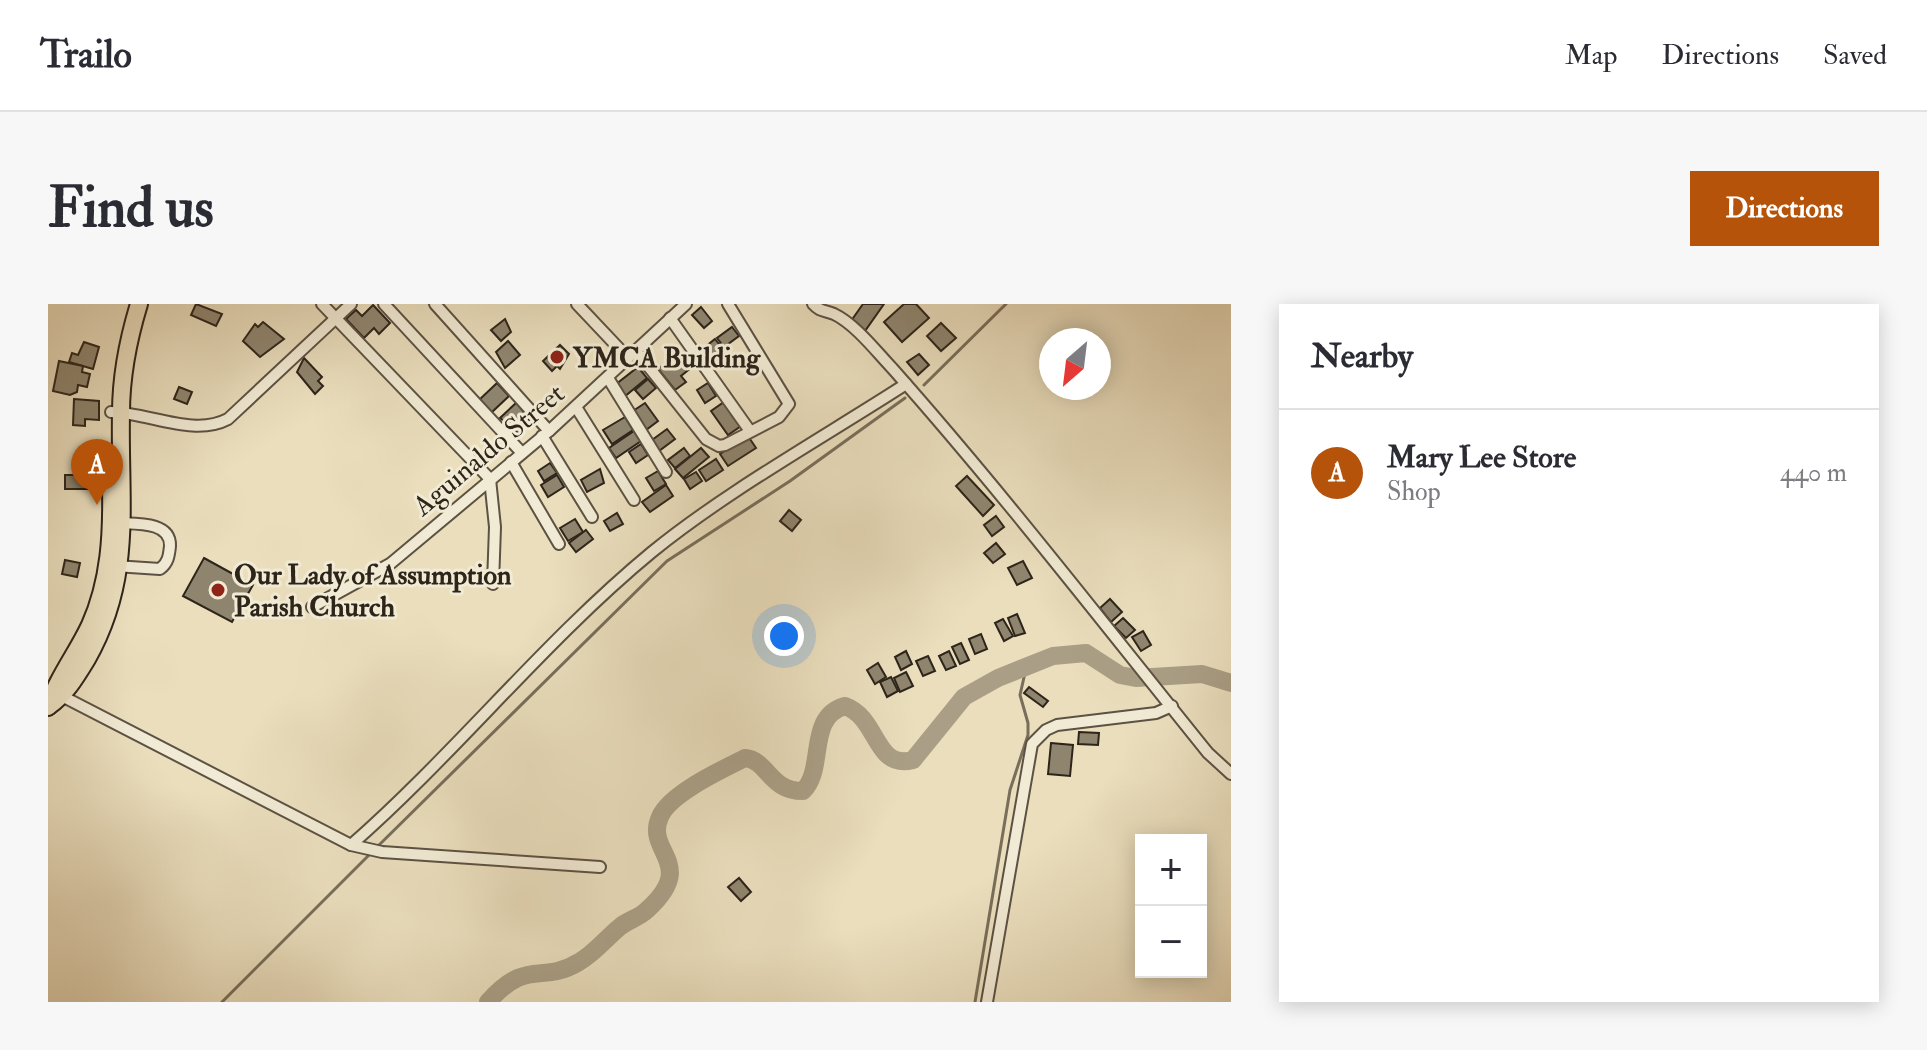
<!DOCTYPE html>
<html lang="en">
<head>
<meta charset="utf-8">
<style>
	body { margin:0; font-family:"IM FELL Double Pica",serif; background:#f7f7f7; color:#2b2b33 }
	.controls { position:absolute; right:24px; bottom:24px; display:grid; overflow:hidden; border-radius:0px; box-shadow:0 4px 20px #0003 }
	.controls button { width:72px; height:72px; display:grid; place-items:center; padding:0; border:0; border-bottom:2px solid #e1e1e2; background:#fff; color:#2b2b33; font:40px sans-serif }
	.compass { position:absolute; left:991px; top:24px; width:72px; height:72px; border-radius:50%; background:#fff; box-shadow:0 4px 20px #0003; rotate:208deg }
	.you { position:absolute; left:736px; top:332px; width:28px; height:28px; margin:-20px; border:6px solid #fff; border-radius:50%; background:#1a73e8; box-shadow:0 0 0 12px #1a73e833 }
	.badge { display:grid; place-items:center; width:52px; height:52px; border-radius:50%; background:#b45309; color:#fff; font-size:26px; font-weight:700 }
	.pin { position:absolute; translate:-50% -66px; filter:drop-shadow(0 2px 4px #0008) }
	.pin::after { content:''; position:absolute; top:42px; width:28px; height:24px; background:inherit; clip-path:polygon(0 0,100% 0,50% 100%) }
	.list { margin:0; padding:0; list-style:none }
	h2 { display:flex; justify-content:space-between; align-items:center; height:104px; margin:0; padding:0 32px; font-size:34px }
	h2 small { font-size:26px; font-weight:400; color:#7c7c81 }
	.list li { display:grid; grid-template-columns:52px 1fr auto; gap:24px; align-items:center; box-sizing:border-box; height:128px; padding:0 32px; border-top:2px solid #e1e1e2 }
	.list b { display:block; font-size:30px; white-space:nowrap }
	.list p { margin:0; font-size:26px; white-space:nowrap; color:#7c7c81 }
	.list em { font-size:26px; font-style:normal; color:#7c7c81 }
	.map { position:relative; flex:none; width:1183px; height:698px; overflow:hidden; border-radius:0px }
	header { display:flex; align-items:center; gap:48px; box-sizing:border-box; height:112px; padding:0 40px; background:#fff; border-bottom:2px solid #e1e1e2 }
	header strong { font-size:38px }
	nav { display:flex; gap:44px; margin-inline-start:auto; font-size:28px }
	.intro { display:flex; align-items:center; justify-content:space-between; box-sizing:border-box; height:192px; padding:0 48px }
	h1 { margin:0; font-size:56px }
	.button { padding:20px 36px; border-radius:0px; background:#b45309; color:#fff; font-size:28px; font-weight:700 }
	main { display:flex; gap:48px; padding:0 48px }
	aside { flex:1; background:#fff; border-radius:0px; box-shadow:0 4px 20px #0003 }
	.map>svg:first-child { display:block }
</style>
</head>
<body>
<header>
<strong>Trailo</strong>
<nav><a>Map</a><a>Directions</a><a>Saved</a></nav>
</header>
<div class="intro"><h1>Find us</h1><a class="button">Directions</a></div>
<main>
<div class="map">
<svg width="1183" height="698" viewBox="0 0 1183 698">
	<rect width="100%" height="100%" fill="#eadebd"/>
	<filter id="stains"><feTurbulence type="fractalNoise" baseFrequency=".0025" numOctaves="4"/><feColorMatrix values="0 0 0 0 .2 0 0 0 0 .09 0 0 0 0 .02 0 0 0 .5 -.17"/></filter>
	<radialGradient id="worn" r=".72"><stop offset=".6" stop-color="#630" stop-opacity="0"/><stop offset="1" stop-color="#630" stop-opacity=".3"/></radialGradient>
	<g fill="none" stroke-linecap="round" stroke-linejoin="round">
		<g stroke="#786e5b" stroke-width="3">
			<path d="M876,81l82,-81"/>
			<path d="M329,543l290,-286 123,-80 115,-83"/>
			<path d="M174,698l150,-150"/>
			<path d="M927,698l35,-212 18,-55v-12l-8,-28 7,-31"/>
		</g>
		<path stroke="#aa9f86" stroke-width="18" d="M440,698c40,-45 53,-17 91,-40 16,-9 28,-25 42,-36 8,-6 19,-9 26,-16 52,-47 -3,-58 13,-93 9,-23 63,-48 85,-59 23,2 24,33 58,33 23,-22 3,-74 42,-85 34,12 29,64 68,54l51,-63 34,-19 55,-22 33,-3 34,22 16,3 66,-4 29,9"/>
	</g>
	<g fill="#8f856f" stroke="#2d241a" stroke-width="2">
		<path d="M148,0l26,10 -6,12 -25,-11z"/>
		<path d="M815,0h21l-19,27 -14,-10z"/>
		<path d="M856,0h12l13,14 -27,24 -18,-20z"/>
		<path d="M325,1l17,18 -11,11 -5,-6 -10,10 -18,-19 10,-9 6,6z"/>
		<path d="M653,3l11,14 -8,7 -12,-13z"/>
		<path d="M457,15l6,13 -10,9 -10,-11z"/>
		<path d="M215,18l21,17 -24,18 -17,-16 12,-17 3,3z"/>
		<path d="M893,19l15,15 -15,13 -14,-15z"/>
		<path d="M684,23l7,9 -15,11 -7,-9z"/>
		<path d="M667,35l8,10 -16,13 -8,-10z"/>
		<path d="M460,37l12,14 -15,13 -9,-16z"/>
		<path d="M36,38l15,5 -6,22 -24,-7 3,-9 6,2z"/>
		<path d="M512,41l9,9 -9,15 -3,-3 -5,5 -9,-10z"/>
		<path d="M871,50l10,11 -11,10 -11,-13z"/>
		<path d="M256,54l18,19 -4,4 5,5 -8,8 -18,-22z"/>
		<path d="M637,54l7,9 -11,9 5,6 -11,8 -17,-21 9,-7 4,6z"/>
		<path d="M11,57l24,5 -1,6 8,2 -3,13 -9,-2 -1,7 -7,3 -17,-4z"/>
		<path d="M590,63l9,11 -23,19 -9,-12z"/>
		<path d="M600,75l8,9 -13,11 -8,-9z"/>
		<path d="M449,79l12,13 -18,17 -12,-13z"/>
		<path d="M660,79l8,13 -11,7 -8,-13z"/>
		<path d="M131,83l13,5 -5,12 -13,-5z"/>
		<path d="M26,95l25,2v19l-14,-1v7l-12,-1z"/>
		<path d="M469,98l12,18 -9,15 -20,-17z"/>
		<path d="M676,98l17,24 -13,9 -17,-24z"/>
		<path d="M597,99l13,18 -12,9 -13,-19z"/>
		<path d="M577,113l8,13 -21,14 -9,-14z"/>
		<path d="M619,125l8,10 -16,12 -7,-11z"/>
		<path d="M586,127l7,10 -25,17 -7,-10z"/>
		<path d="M700,132l8,12 -28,18 -8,-12z"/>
		<path d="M593,140l7,11 -12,8 -7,-11z"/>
		<path d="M636,144l6,8 -15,12 -7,-8z"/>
		<path d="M653,144l8,9 -26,21 -8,-9z"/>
		<path d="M668,155l7,11 -17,11 -7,-11z"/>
		<path d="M502,159l7,10 -13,8 -6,-10z"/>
		<path d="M552,165l4,14 -17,9 -6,-12z"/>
		<path d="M610,167l8,13 -12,7 -8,-13z"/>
		<path d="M26,168h18v17h-27v-14h9z"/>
		<path d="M648,168l6,9 -12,8 -6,-10z"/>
		<path d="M509,171l7,12 -16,10 -7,-12z"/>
		<path d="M919,172l27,29 -11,11 -27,-30z"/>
		<path d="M618,181l7,11 -23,16 -8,-10z"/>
		<path d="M741,206l12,10 -9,11 -12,-10z"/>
		<path d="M569,209l6,11 -13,7 -6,-10z"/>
		<path d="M948,212l8,11 -12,9 -8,-11z"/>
		<path d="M527,215l8,13 -15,9 -8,-13z"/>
		<path d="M538,226l7,9 -17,13 -7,-9z"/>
		<path d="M948,239l9,11 -12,9 -9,-10z"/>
		<path d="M156,254l49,27 -21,37 -49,-26z"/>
		<path d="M17,256l15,3 -3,14 -15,-3z"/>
		<path d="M975,257l9,17 -15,7 -9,-17z"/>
		<path d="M1062,295l12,13 -11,10 -11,-14z"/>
		<path d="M969,310l8,19 -10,3 -7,-18z"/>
		<path d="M1075,314l12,12 -9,8 -12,-12z"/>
		<path d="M955,315l10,17 -9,5 -9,-18z"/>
		<path d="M1095,327l8,14 -10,6 -9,-14z"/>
		<path d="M933,330l6,15 -12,5 -6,-15z"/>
		<path d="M913,339l8,17 -9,4 -8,-17z"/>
		<path d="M858,347l6,13 -11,6 -6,-13z"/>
		<path d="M901,347l7,15 -10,4 -7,-14z"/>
		<path d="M880,352l7,15 -12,5 -7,-15z"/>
		<path d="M830,359l8,14 -11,7 -8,-14z"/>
		<path d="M858,368l7,14 -13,6 -6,-14z"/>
		<path d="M843,373l7,14 -11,6 -7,-15z"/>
		<path d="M981,383l19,14 -5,6 -19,-14z"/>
		<path d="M1031,428l20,1 -1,12 -20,-1z"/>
		<path d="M1003,439l22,2 -3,31 -22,-2z"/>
		<path d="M691,574l12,14 -10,9 -13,-14z"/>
	</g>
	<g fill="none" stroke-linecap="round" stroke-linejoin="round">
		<g stroke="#5c5243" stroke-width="14">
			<g id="minor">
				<path d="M274,0l168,175 5,48 -2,57"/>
				<path d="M336,0l138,149"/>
				<path d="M387,0l114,127"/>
				<path d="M529,0l51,54"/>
				<path d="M765,0c7,8 12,6 21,10 21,10 42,37 58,54 110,124 212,256 316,385l23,21"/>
				<path d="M622,14l80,113"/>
				<path d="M588,47l70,88 13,7 6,-1 54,-28 10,-13 -61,-100"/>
				<path d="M560,74l58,94"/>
				<path d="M528,103l58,93"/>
				<path d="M63,108c39,1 83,25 117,7l123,-115"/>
				<path d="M494,132l50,81"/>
				<path d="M463,158l48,82"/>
				<path d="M67,262l45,3c8,-6 9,-13 10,-23 1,-25 -35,-22 -52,-23"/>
				<path d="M264,303l78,-43 159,-133 137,-127"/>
				<path d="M10,390l293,151 31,7 218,15"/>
				<path d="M303,541c105,-92 193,-204 301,-293 75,-61 172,-115 254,-168"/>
				<path d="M939,698l45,-258 14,-14 11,-5 99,-12 16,-7"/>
			</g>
		</g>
		<g stroke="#2d241a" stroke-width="20">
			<g id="highway">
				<path d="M1,402c17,-12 27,-29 38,-47 47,-83 32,-156 34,-246 0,-38 7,-73 18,-109"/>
				<path d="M0,403c9,-29 29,-54 42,-82 20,-45 22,-91 21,-139"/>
			</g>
		</g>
		<use href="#minor" stroke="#f1ead4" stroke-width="10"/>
		<use href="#highway" stroke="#eadebd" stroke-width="16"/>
	</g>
	<g fill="#8f2418" stroke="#f1ead4" stroke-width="3">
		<circle cx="509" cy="53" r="8"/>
		<circle cx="170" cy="286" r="8"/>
	</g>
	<g text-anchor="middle" stroke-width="6" stroke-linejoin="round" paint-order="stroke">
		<g font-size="28" font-weight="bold" fill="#2d241a" stroke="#f1ead4" text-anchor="start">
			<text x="525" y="63">YMCA Building</text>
			<text x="186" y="280">Our Lady of Assumption<tspan x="186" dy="32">Parish Church</tspan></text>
		</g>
		<g font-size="28" fill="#2d241a" stroke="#f1ead4">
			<text transform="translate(440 145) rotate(-40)" y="10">Aguinaldo Street</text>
		</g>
	</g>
	<rect width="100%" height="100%" filter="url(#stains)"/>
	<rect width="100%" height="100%" fill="url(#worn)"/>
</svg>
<div class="controls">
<button>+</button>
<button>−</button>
</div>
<svg class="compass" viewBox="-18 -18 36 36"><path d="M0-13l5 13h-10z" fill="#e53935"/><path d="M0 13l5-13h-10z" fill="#7c7c81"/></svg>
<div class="you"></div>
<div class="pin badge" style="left:49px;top:201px">A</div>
</div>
<aside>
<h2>Nearby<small></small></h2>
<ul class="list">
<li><span class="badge">A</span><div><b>Mary Lee Store</b><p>Shop</p></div><em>440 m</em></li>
</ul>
</aside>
</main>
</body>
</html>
